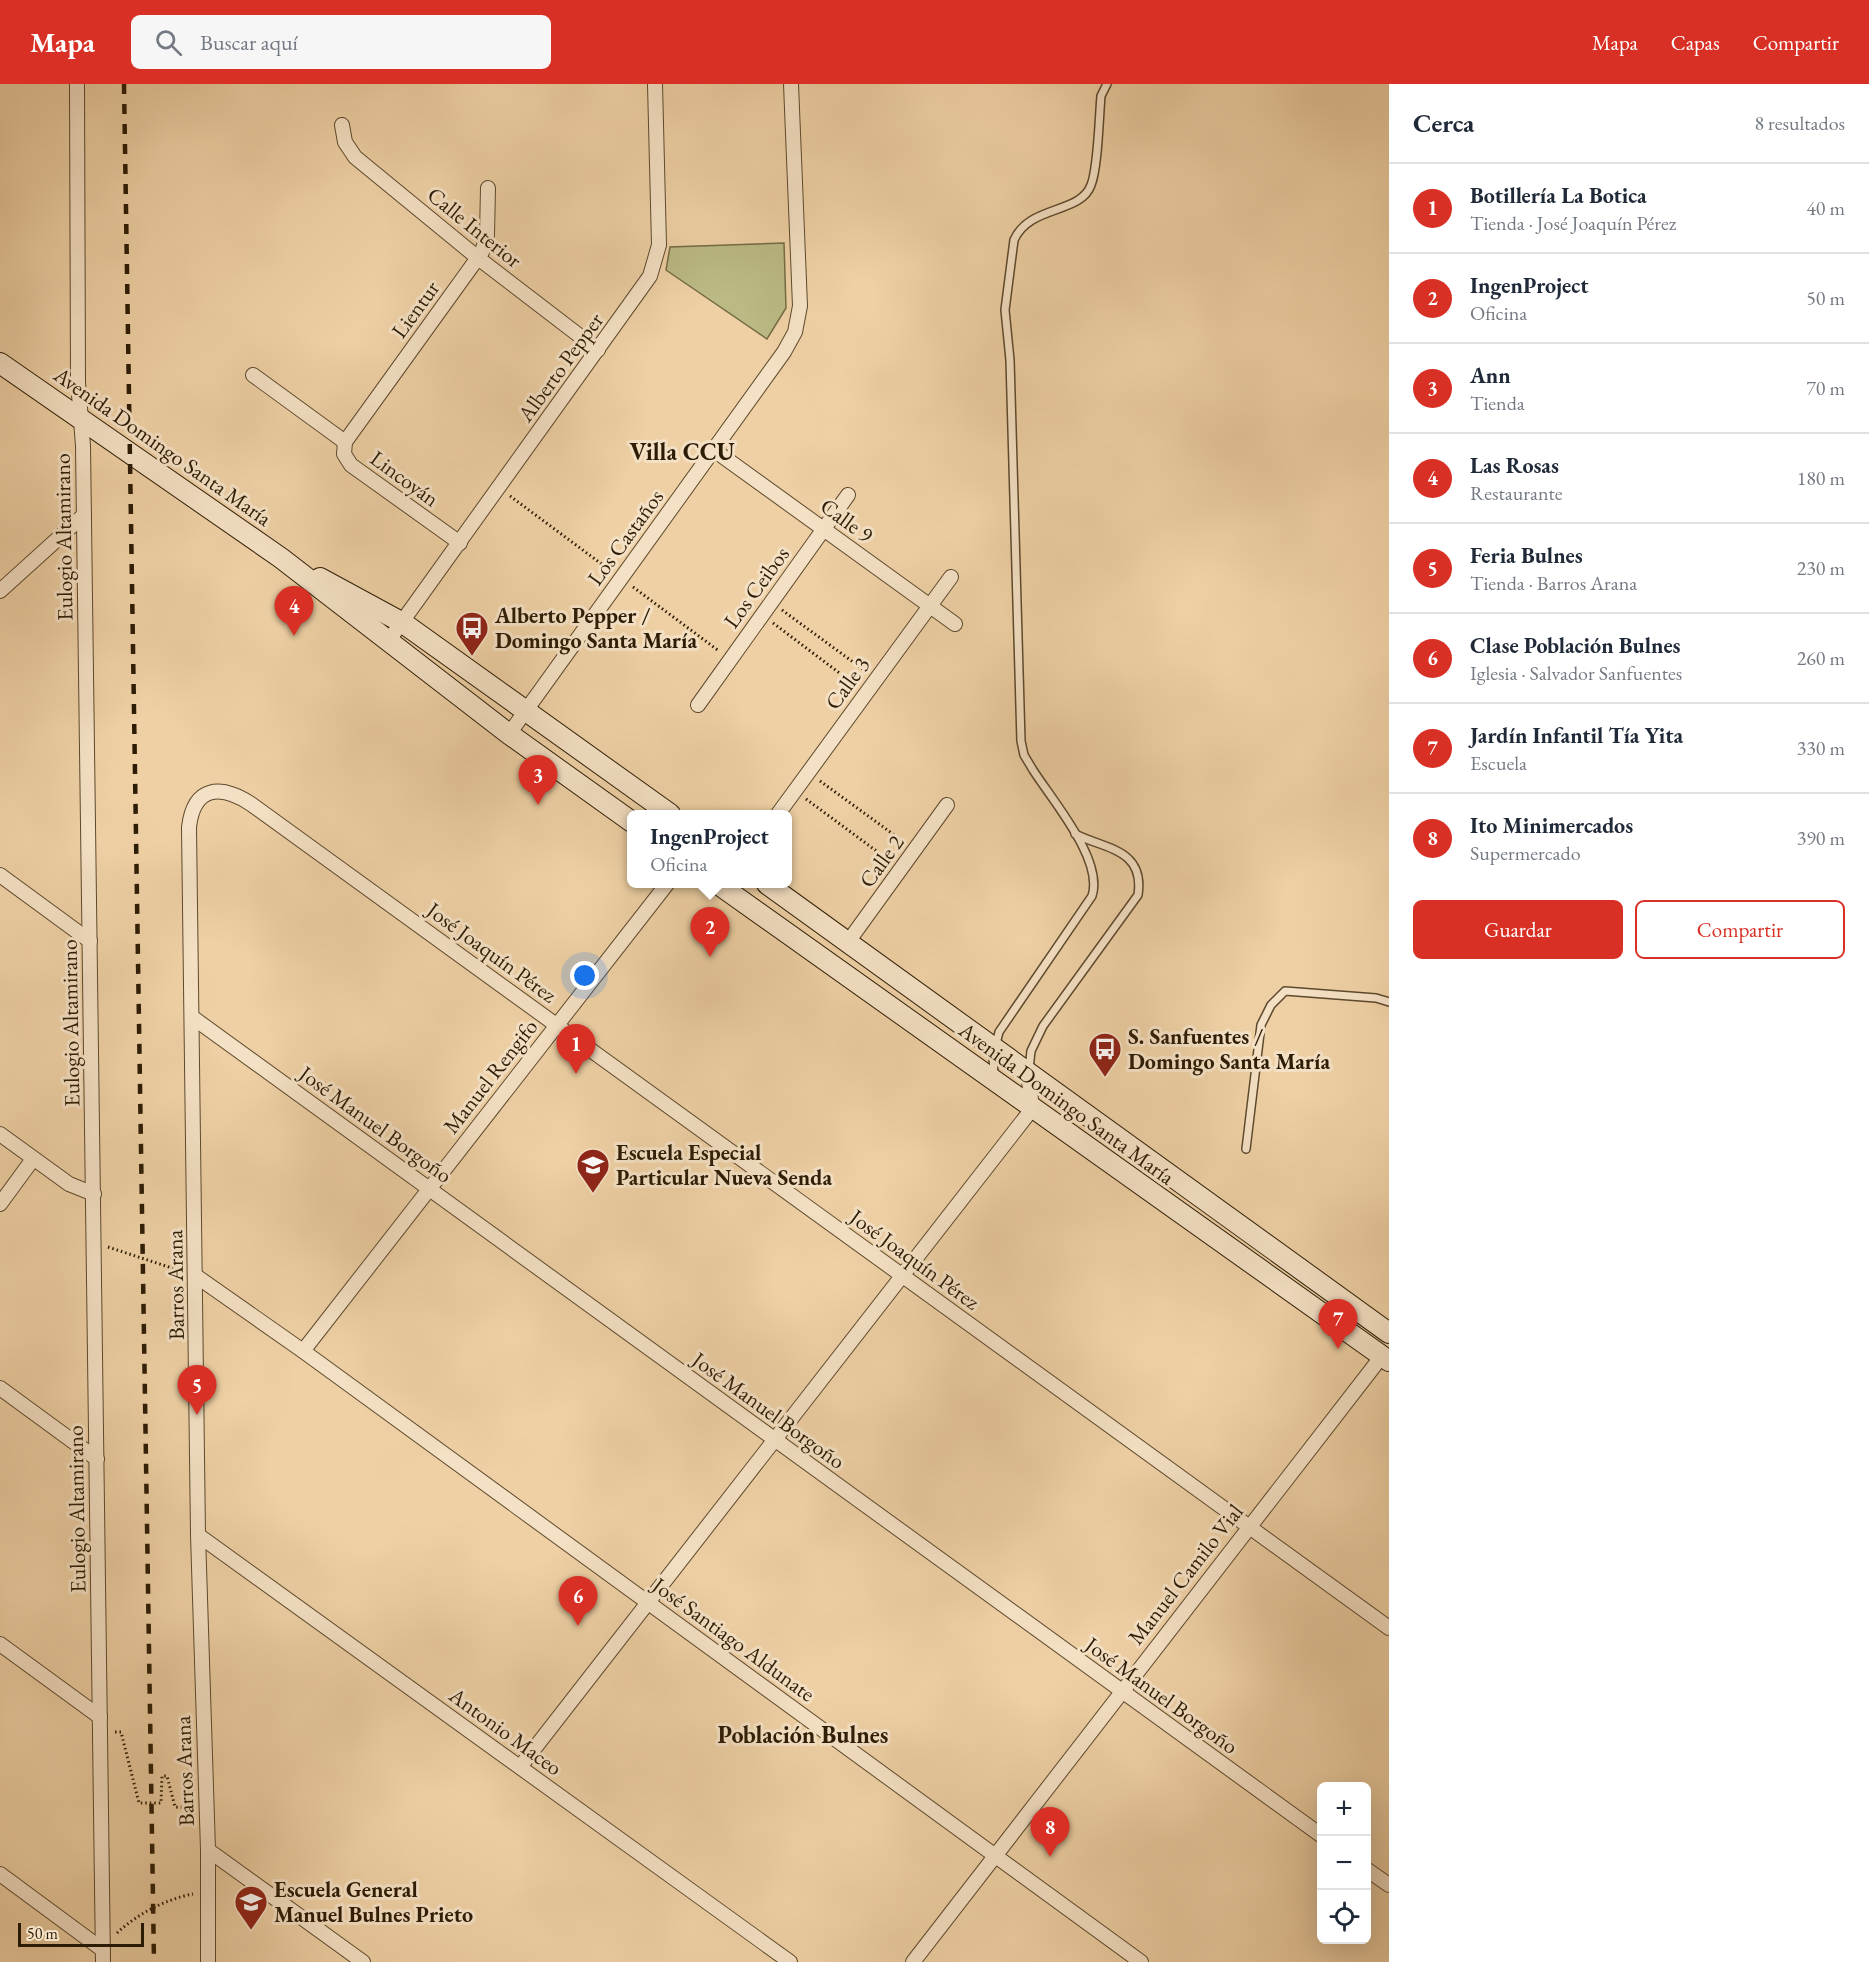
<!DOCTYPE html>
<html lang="es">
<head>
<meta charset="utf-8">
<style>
	body { margin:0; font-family:"EB Garamond",serif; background:#f6f6f7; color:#1f2937 }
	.controls { position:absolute; right:18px; bottom:18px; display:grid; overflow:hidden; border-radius:9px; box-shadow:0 6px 24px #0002 }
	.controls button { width:54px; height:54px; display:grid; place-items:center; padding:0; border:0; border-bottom:2px solid #e0e1e3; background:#fff; color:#1f2937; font:30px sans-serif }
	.scale { position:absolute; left:18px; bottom:15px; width:126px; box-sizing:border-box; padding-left:6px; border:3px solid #2d1c05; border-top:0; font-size:16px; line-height:21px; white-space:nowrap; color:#2d1c05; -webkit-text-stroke:4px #f4e0c4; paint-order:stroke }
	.you { position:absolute; left:585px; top:892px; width:21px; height:21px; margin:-15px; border:4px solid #fff; border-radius:50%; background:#1a73e8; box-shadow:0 0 0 9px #1a73e833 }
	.badge { display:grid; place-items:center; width:39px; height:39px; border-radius:50%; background:#d93025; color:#fff; font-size:20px; font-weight:700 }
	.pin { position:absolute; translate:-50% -50px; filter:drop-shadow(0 2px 3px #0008) }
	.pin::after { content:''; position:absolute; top:32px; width:21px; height:18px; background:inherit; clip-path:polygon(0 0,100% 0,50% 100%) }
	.popup { position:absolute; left:627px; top:726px; width:165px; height:78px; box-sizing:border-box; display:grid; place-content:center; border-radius:9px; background:#fff; filter:drop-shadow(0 2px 4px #0005); font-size:20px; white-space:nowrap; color:#747a83 }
	.popup b { font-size:22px; color:#1f2937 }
	.popup::after { content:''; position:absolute; left:50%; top:100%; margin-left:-12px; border:12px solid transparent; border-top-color:#fff }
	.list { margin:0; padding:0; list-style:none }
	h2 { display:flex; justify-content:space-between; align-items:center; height:78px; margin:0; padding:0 24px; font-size:26px }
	h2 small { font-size:20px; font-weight:400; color:#747a83 }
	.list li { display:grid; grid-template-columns:39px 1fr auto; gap:18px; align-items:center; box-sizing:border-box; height:90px; padding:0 24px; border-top:2px solid #e0e1e3 }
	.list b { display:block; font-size:22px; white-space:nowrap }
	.list p { margin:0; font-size:20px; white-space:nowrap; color:#747a83 }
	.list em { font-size:20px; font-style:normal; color:#747a83 }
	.actions { display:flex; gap:12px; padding:18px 24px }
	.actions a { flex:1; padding:14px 0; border:2px solid #d93025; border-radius:9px; text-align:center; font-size:21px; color:#d93025 }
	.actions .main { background:#d93025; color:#fff }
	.icon { flex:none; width:33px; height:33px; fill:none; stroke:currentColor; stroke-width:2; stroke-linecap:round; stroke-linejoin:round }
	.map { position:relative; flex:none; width:1389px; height:1878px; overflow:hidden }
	header { display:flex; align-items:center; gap:36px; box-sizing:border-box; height:84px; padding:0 30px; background:#d93025; color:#fff }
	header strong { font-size:28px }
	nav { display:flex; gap:33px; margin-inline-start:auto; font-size:21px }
	.search { width:420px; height:54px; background:#f6f6f7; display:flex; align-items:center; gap:15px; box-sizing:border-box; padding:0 21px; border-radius:9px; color:#747a83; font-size:22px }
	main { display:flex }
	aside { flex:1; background:#fff }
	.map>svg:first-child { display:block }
</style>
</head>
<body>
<header>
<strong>Mapa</strong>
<div class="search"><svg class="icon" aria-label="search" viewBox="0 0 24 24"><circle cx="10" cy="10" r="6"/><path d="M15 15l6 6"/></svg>Buscar aquí</div>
<nav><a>Mapa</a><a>Capas</a><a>Compartir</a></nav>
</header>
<main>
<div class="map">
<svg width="1389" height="1878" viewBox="0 0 1389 1878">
	<rect width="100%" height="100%" fill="#eed0a4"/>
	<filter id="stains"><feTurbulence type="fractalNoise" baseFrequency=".00333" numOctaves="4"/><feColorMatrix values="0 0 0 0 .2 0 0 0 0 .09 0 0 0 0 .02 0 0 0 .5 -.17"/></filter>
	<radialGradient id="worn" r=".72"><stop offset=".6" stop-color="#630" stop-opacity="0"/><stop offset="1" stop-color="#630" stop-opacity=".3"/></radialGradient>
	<path fill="#bbba84" stroke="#746b44" stroke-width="1.5" d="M784,159l2,65 -19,31 -101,-69 4,-23z"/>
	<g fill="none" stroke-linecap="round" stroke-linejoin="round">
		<g stroke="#5d492d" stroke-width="10">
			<g id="lane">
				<path d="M1029,985l2,-18 12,-25 95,-131c7,-46 -33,-46 -63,-61"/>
				<path d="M994,991l-1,-19 6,-24 93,-136c12,-36 -40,-96 -59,-126l-9,-15 -3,-14 -11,-381 -5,-50 9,-70c15,-35 67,-26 77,-55 7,-17 8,-67 10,-89l6,-12"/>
				<path d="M1246,1065l15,-124 10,-20 14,-14 91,7 13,4"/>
			</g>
		</g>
		<g stroke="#5d492d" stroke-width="16">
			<g id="street">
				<path d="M77,0l1,298 5,64 20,1516"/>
				<path d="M342,41l3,17 10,15 123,101 120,92"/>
				<path d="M253,291l92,67"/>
				<path d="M714,366l241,174"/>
				<path d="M460,459l-109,-78 -7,-11 1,-12 137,-190 5,-17 1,-47"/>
				<path d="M0,507l84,-76"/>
				<path d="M389,556l261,-364 9,-31 -4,-161"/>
				<path d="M698,621l150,-210"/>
				<path d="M509,650l275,-382 11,-20 5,-26 -9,-222"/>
				<path d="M778,730l173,-237"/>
				<path d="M0,791l90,66"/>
				<path d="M848,858l99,-137"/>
				<path d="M192,933l1130,819"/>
				<path d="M0,1050l69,50 25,10"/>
				<path d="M0,1120l33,-45"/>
				<path d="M196,1192l107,75 838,611"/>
				<path d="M303,1267l364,-467"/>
				<path d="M0,1304l97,71"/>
				<path d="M198,1451l592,427"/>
				<path d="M0,1560l100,73"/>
				<path d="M520,1683l512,-658 -4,-38"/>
				<path d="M208,1766l155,112"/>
				<path d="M1366,1785l23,16"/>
				<path d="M0,1790l103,76"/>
				<path d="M208,1878v-112l-10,-315 -9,-708c5,-41 31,-43 62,-23l1138,824"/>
				<path d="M913,1878l469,-606"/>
			</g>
		</g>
		<g stroke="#2d1c05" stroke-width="22">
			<g id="secondary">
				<path d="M0,279l281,195 228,176 123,88"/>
				<path d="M320,494l83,45 267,191"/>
				<path d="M718,800l671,477"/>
				<path d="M767,800l622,449"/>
			</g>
		</g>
		<g stroke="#2d1c05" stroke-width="3" stroke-dasharray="1.5 3" stroke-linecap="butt">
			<path d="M510,412l101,75"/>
			<path d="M633,503l86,64"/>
			<path d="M782,526l82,60"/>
			<path d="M773,539l81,61"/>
			<path d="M820,697l84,61"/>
			<path d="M806,715l84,62"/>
			<path d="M108,1163l73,24"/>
			<path d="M115,1648h6l18,71h22l1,-27h5l8,31 17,1"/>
			<path d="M117,1849c20,-19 49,-34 76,-39"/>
		</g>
		<use href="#lane" stroke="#f4e0c4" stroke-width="7"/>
		<use href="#street" stroke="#f4e0c4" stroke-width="14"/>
		<use href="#secondary" stroke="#f4e0c4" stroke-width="20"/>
		<path stroke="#2d1c05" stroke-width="4.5" stroke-dasharray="10 10" stroke-linecap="butt" d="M124,0l30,1878"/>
	</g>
	<defs>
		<g id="bus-pin" transform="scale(1.725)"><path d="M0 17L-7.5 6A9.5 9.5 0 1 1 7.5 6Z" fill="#8f2418" stroke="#f4e0c4"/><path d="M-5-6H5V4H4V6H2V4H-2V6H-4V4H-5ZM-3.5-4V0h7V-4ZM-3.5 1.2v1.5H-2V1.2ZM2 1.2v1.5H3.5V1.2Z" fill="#fff"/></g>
		<g id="school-pin" transform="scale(1.725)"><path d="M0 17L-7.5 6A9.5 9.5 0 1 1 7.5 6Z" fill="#8f2418" stroke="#f4e0c4"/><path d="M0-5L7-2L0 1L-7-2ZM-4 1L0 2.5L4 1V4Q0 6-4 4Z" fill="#fff"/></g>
	</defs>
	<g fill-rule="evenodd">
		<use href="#bus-pin" x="472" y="544"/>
		<use href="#bus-pin" x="1105" y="965"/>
		<use href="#school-pin" x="593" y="1081"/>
		<use href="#school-pin" x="251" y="1818"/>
	</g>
	<g text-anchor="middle" stroke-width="6" stroke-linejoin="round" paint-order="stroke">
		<g font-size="22" fill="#2d1c05" stroke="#f4e0c4">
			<text transform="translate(475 143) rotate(39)" y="8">Calle Interior</text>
			<text transform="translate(415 225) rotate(-54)" y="8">Lientur</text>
			<text transform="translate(560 283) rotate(-54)" y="8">Alberto Pepper</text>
			<text transform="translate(163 362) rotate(35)" y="8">Avenida Domingo Santa María</text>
			<text transform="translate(405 394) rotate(36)" y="8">Lincoyán</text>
			<text transform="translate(847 436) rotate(36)" y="8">Calle 9</text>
			<text transform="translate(63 453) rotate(-91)" y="8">Eulogio Altamirano</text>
			<text transform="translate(625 453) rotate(-54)" y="8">Los Castaños</text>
			<text transform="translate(756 503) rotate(-54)" y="8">Los Ceibos</text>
			<text transform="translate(847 599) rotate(-54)" y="8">Calle 3</text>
			<text transform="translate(881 777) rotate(-54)" y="8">Calle 2</text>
			<text transform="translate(492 868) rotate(36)" y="8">José Joaquín Pérez</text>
			<text transform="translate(70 939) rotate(-91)" y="8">Eulogio Altamirano</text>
			<text transform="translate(490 992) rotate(-52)" y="8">Manuel Rengifo</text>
			<text transform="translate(1067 1019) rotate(36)" y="8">Avenida Domingo Santa María</text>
			<text transform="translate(376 1040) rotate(36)" y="8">José Manuel Borgoño</text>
			<text transform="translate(915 1175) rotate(36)" y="8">José Joaquín Pérez</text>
			<text transform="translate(175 1201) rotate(-91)" y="8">Barros Arana</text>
			<text transform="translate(769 1326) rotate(36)" y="8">José Manuel Borgoño</text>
			<text transform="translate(76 1425) rotate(-91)" y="8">Eulogio Altamirano</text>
			<text transform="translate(1185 1490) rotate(-52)" y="8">Manuel Camilo Vial</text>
			<text transform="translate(734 1555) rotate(36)" y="8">José Santiago Aldunate</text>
			<text transform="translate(1162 1611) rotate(36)" y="8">José Manuel Borgoño</text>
			<text transform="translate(506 1647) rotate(36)" y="8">Antonio Maceo</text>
			<text transform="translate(184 1687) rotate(-92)" y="8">Barros Arana</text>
		</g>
		<g font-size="22" font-weight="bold" fill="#2d1c05" stroke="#f4e0c4" text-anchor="start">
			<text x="495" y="539">Alberto Pepper /<tspan x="495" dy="25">Domingo Santa María</tspan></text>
			<text x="1128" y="960">S. Sanfuentes /<tspan x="1128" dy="25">Domingo Santa María</tspan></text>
			<text x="616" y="1076">Escuela Especial<tspan x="616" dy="25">Particular Nueva Senda</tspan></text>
			<text x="274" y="1813">Escuela General<tspan x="274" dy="25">Manuel Bulnes Prieto</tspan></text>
		</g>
		<g font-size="24" font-weight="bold" fill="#2d1c05" stroke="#f4e0c4">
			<text x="682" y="376">Villa CCU</text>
			<text x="803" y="1659">Población Bulnes</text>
		</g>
	</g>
	<rect width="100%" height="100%" filter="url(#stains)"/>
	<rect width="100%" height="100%" fill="url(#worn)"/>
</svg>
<div class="controls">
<button>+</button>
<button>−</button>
<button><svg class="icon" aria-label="locate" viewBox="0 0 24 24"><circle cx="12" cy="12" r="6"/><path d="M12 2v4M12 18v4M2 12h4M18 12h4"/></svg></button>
</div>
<div class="scale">50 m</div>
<div class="you"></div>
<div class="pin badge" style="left:576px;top:990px">1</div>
<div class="pin badge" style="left:710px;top:873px">2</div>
<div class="popup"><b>IngenProject</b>Oficina</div>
<div class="pin badge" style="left:538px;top:721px">3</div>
<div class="pin badge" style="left:294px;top:552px">4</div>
<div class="pin badge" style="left:197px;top:1331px">5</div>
<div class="pin badge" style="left:578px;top:1542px">6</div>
<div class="pin badge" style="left:1338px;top:1265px">7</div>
<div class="pin badge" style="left:1050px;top:1773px">8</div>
</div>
<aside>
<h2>Cerca<small>8 resultados</small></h2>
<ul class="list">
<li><span class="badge">1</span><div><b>Botillería La Botica</b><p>Tienda · José Joaquín Pérez</p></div><em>40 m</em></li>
<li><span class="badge">2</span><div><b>IngenProject</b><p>Oficina</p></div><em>50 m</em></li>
<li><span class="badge">3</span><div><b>Ann</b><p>Tienda</p></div><em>70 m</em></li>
<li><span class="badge">4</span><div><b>Las Rosas</b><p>Restaurante</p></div><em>180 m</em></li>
<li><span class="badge">5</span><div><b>Feria Bulnes</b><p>Tienda · Barros Arana</p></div><em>230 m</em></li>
<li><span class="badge">6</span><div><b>Clase Población Bulnes</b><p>Iglesia · Salvador Sanfuentes</p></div><em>260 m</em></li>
<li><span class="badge">7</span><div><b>Jardín Infantil Tía Yita</b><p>Escuela</p></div><em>330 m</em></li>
<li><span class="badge">8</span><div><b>Ito Minimercados</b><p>Supermercado</p></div><em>390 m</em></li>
</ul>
<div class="actions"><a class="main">Guardar</a><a>Compartir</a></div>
</aside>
</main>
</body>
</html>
